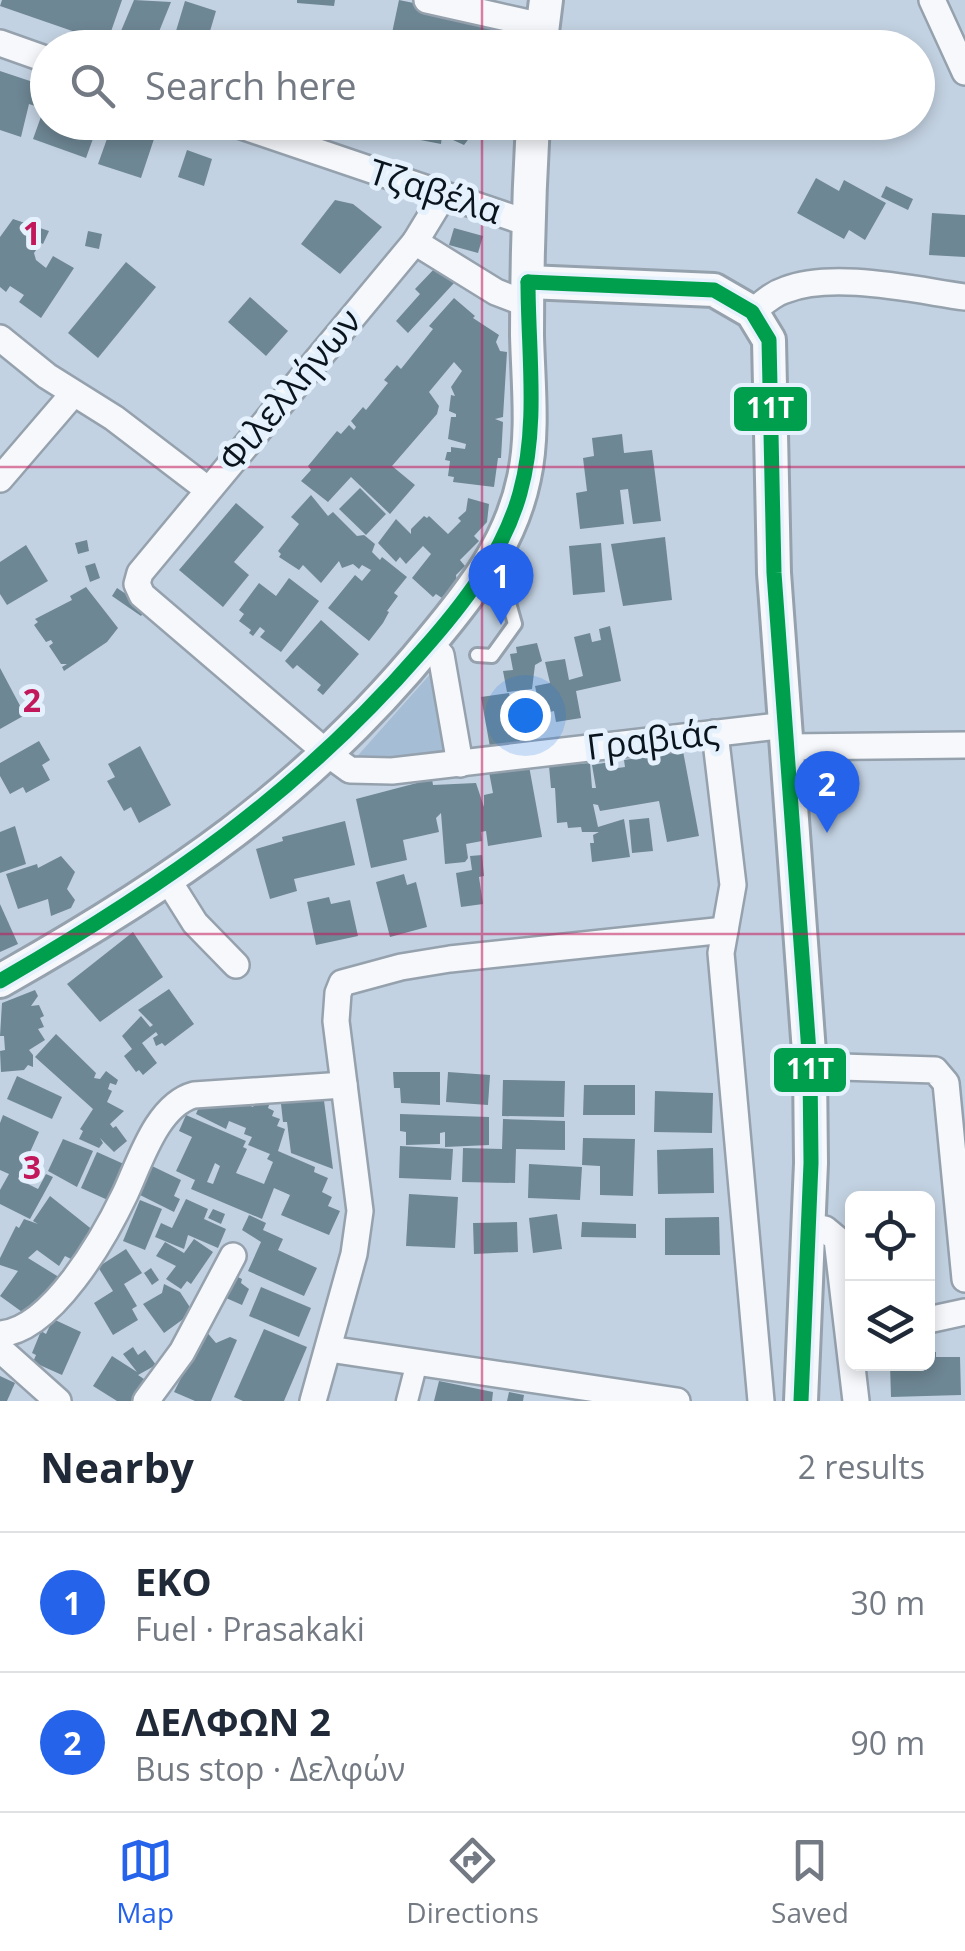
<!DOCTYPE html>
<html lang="en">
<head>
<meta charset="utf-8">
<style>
	body { margin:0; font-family:"Open Sans",sans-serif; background:#f6f6f7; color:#1f2937 }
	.controls { position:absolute; right:30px; bottom:30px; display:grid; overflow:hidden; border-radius:15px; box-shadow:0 5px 15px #0003 }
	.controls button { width:90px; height:90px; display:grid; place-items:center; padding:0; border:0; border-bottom:2px solid #e0e1e3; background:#fff; color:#1f2937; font:50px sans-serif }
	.you { position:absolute; left:525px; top:715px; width:35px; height:35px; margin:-25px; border:8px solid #fff; border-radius:50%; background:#1a73e8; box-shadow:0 0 0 15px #1a73e833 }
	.badge { display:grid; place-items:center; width:65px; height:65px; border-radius:50%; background:#2563eb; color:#fff; font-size:32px; font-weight:700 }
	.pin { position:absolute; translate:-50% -82px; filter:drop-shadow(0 2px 5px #0008) }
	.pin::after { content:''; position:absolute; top:52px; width:35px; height:30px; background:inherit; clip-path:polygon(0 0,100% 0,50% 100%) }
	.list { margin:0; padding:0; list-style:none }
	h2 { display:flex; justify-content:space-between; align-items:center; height:130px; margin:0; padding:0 40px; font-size:42px }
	h2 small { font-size:32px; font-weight:400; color:#747a83 }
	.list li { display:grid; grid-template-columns:65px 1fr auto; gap:30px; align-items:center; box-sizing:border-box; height:140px; padding:0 40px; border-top:2px solid #e0e1e3 }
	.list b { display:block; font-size:38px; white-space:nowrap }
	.list p { margin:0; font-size:32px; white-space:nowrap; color:#747a83 }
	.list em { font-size:32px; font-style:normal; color:#747a83 }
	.icon { flex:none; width:55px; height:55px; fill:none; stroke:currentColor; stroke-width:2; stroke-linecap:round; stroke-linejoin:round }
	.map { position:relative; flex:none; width:965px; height:1401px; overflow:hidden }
	.search { position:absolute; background:#fff; box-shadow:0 5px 15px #0003; left:30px; right:30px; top:30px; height:110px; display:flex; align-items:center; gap:25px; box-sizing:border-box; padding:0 35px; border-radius:55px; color:#747a83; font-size:38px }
	.sheet { height:410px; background:#fff }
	nav { display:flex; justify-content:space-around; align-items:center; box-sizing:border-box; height:140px; border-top:2px solid #e0e1e3; background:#fff; font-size:28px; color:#747a83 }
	nav a { display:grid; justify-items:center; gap:5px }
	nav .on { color:#2563eb }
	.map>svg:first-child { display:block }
</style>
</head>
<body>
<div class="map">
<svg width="965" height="1401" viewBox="0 0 965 1401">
	<rect width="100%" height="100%" fill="#c3d2e2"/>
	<path fill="#a5bdd5" d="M433,671l14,80 -94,10z"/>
	<g fill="#6e8794" fill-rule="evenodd">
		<path d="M2,0h120l-15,43 -107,-37z"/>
		<path d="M134,0l37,2 -17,42 -33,-13z"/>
		<path d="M297,0h38l-1,6 -37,-3z"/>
		<path d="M399,0l97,20 -6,28h-36l-62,-15z"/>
		<path d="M185,1l31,10 -11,37 -32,-7z"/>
		<path d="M222,31l34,11 -2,6h-37z"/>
		<path d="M0,71l48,16 -7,21 -12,-4 -8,33 -21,-7z"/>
		<path d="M47,100l1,22h51l-13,36 -53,-19z"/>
		<path d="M113,122h31l14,5 -17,51 -43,-14z"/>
		<path d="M372,122h100l2,10 -10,13 -22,-10 -1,9 -46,-9v-5l-24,-2z"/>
		<path d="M616,122h43l-8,18z"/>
		<path d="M187,150l25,9 -8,27 -26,-9z"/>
		<path d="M816,178l23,13 5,-11 42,23 -21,37 -16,-10 -5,9 -47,-26z"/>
		<path d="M886,186l27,13 -5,11 -27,-13z"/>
		<path d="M335,200l18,4 29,23 -42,47 -39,-30z"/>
		<path d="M932,213l33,2v42l-36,-2z"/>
		<path d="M13,219l36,12 -6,13 -2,-1 -7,10 2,7 10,8 7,-12 21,12 -33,50 -22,-16 5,-7 -14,-9 -4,6 -6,-5v-50z"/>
		<path d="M454,228l29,8 -5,17 -29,-8z"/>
		<path d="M88,231l14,3 -3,15 -14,-3z"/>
		<path d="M126,262l30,25 -58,71 -30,-25z"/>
		<path d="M436,267l18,16 -46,50 -12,-12 24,-27 -5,-5z"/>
		<path d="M250,297l38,34 -22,25 -38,-34z"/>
		<path d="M454,298l21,18 -2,2 26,17 -3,7 4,9 7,1 -4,65 -8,2 8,3 -2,36h-3l-4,29 -41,-5 1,-5 -6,-1 2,-15 -5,-1 2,-8h4v-5l14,2 1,-5 -18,-5 3,-22h5v-3l-7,-3 2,-16 4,1 -4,-9 11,-16 -8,-9 -25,30 10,14 -2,8 -45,52 23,19 -25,29 -39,-37 -23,25 -27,-21 10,-11 -3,-4 29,-35 4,3 8,-9 5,5 2,-3 -5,-6 12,-14 3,3 22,-27 -4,-3 13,-15 4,4 32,-40 -4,-3z"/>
		<path d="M622,434l2,19 28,-3 9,71 -28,3 -5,-35 -8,1 4,34 -44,5 -4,-36 11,-2 -4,-33 11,-2 -2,-18z"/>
		<path d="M360,488l26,26 -20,21 -27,-26z"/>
		<path d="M311,495l17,21 5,-4 24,24 7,-1 11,9 -3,8 8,8 2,-3 25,20 -13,16 4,3 -11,15 2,1 -6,11 -14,18 -41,-33 27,-33 7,6 9,-11 -9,-5 -3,4 -6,-5 -11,4 -3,-7 -18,22 -18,-18 -4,5 -20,-13 2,-3 -3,-3 21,-27 -8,-7z"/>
		<path d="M468,498l21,6 -2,18 -13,14 5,5 -19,19 5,6 -9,9 1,7 -15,16 -6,-4 -3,3 -21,-19 19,-24 -8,-8 -17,18 -6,-7 -4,5 -18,-19 18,-24 15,15v-5l13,-13 3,2 2,-2 19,18 13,-13 -3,-3 8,-7z"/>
		<path d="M236,503l28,24 -30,35 15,13 -26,32 -44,-37z"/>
		<path d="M665,537l7,63 -49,6 -12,-62z"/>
		<path d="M87,540l2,11 -11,3 -3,-11z"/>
		<path d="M601,543l4,49 -32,3 -4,-49z"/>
		<path d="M26,545l22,36 -41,24 -7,-11v-32z"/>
		<path d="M95,563l5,15 -10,4 -5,-16z"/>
		<path d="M289,578l30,23 -38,51 -21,-15 5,-6 -5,-4 -7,9 -4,-3 2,-3 -12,-9 5,-7 -5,-4 20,-27 17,13z"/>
		<path d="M86,587l32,41 -11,14 -43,29 -2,-4 5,-3h-6l-12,-18 4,-3 -2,-3 -5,2 -12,-17 4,-3 -3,-3 37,-19 -2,-4z"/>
		<path d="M117,588l30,20 -6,8 -29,-20z"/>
		<path d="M321,620l38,34 -36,41 -6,-5 4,-5 -24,-20 -4,4 -8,-8z"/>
		<path d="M610,626l11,55 -45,10 5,27 -25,4 -2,-11 -13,3 -6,-28 15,-3 -5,-21 20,-3 4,21 14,-4 -9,-39 16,-4 2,9 9,-2 -2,-11z"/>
		<path d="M537,643l5,18 -7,4 -3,24 -25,3 -4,-21 10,-1 -3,-16 7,-1 -1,-6z"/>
		<path d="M0,668l25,47 -25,14z"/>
		<path d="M509,693l5,29 13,1 3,18 -40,6 -9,-50z"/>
		<path d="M39,741l11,19 -8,5 8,15 -24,13 -3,-6 -13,7 -10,-18v-13z"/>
		<path d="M140,746l31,59 -32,18 -8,-16 -7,4 -17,-30 8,-4 -7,-13z"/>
		<path d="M683,751l16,85 -32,6 -8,-41 -59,10 -2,-6 -5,-1 5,23 26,-8 6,38 -38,5 -2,-19h4l-1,-8 6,-3h-17l-1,-5 -13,1 -1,-6 -10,1 -2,-35h-4l-2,-22 41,-3 2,25h4l-4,-23 18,-3 1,7 14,-2 -1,-7z"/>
		<path d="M529,766l13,71 -54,9 -2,-15 -5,1 1,9 -16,3 2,14 -3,4 -20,2 -4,-51 -5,5 3,14 -36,8 4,20 -36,8 -15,-69 76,-20 1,6 43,-2 8,24v-12l9,-2 -4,-21z"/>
		<path d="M649,818l4,33 -21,2 -3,-33z"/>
		<path d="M345,821l10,44 -61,14 3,12 -27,8 -14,-50 27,-8 -1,-4z"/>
		<path d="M15,826l11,38 -26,9v-41z"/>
		<path d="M482,855l2,21 -5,1 4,27 -22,3 -5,-34 16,-3 -2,-14z"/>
		<path d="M61,856l14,16 -8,17 8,11 -4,8 -20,8 -3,-17 -30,10 -12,-35 31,-10 1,4z"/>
		<path d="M404,874l3,11 9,-3 11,45 -37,10 -14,-55z"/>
		<path d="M329,897l2,7 19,-4 8,36 -42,9 -9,-43z"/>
		<path d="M0,904l18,40 -18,8z"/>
		<path d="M133,932l30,45 -63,45 -33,-38z"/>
		<path d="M169,989l25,35 -29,22 -3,-3 -6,3 -3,-8 5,-3 -2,-3 -14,11 15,20 -14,12 -4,-5 -3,2 -12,-16 8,-7 -10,-13 19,-20 9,11 3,-2 -15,-15z"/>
		<path d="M35,990l3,6 -7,10 8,-1 5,11 -4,2 4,9 -6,2 7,11 -16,10 4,5v12l-5,-2 -4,5 -23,2 -1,-21 5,-1 -1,-14h-4l2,-33z"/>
		<path d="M56,1034l40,39 -2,5 6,1 6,-8 12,9 -2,5 -6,-2 -2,6 4,2 -5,11 17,9 -14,13 3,4 3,-2 11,15 -13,11 -14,-14 3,5 -4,5 -20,-9 4,-8 -3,-2 13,-20 -58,-52z"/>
		<path d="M393,1072h47v33l-39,-2 -1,-15h-6z"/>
		<path d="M448,1072l42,3 -2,30 -42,-3z"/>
		<path d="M17,1076l45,21 -10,22 -45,-20z"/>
		<path d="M503,1080l62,1 -1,36 -62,-1z"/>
		<path d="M584,1085h51v30h-52z"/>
		<path d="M655,1091l58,2 -1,40 -58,-1z"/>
		<path d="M323,1093l10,76 -42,-16 -4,-31h-4l-3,-27z"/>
		<path d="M259,1095l12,5 -3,8 6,3 -2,5 8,3 -3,7 8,3 -7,22 37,16 -1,5 14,6 -6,14 10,5 -4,9 12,5 -11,24 -48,-20 9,-20 -16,-7 -12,31 -71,-30 4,-9 -19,-9 16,-34 -13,-6 7,-16 60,26 -3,6 4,2 -11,24 28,11 9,-22 -6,-3 3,-5 -22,-9 4,-8 -8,-3 2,-6 -17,-7 -3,8 -30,-15 5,-12 37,-1 15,6zM215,1163l5,3 -7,18 -6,-2z"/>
		<path d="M400,1114l89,3v28l-44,2v-15l-5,1v11l-34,1v-13l-6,-1z"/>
		<path d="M3,1115l36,17 -21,47 20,10 8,-15 7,3 -23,42 -30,-15v-14l9,-16 -9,-4v-47z"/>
		<path d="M503,1119l62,2v29l-49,-1 -1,34 -53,-1 1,-34 39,1z"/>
		<path d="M583,1138l52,1 -2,57 -33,-1v-29l-18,-1z"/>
		<path d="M63,1139l30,12 -16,36 -29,-16z"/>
		<path d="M400,1146l53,3 -2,31 -52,-2z"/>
		<path d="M713,1148l1,45 -56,1 -1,-44z"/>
		<path d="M97,1152l29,13 -16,36 -29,-13z"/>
		<path d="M529,1164l53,3 -2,33 -52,-2z"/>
		<path d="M152,1166l29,14 -7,16 6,3 -6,13 -36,-18z"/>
		<path d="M409,1194l49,3 -3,51 -49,-2z"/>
		<path d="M50,1196l44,35 -21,29 -8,-4 -6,10 -22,-16 -9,8 34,21 -33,38 -29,-21 18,-25 -18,-6v-7l16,-32 3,2 5,-9 14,5 -5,-3z"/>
		<path d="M186,1199l22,10 -4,10 22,10 -8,19 -30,-13 -4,14 -29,-12 6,-14 11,5z"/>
		<path d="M140,1200l22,9 -17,41 -22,-9z"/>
		<path d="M213,1209l12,5 -4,10 -13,-6z"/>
		<path d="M557,1214l5,35 -29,4 -4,-35z"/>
		<path d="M249,1215l17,8 -3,7 20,9 -5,11 39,18 -13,28 -56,-25 13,-29 -19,-12z"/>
		<path d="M719,1217l1,38h-55v-37z"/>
		<path d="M517,1222l1,30 -44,2 -1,-31z"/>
		<path d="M582,1222l54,2v14l-55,-1z"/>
		<path d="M194,1239l19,13 -22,32 -4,-3 -6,8 -15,-10 10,-13 -20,-10 9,-14 19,11z"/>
		<path d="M126,1249l16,24 -18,11 13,22 -5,3 6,11 -25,15 -19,-32 19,-12 -15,-24z"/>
		<path d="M151,1268l8,12 -7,5 -8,-12z"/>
		<path d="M227,1272l15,7 -1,4 8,6 -7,16 -25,-11z"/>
		<path d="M164,1284l16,8 13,20 -29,21 -21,-29 19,-11z"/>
		<path d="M261,1287l50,21 -12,29 -50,-21z"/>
		<path d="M53,1319l28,13 -19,43 -29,-13 3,-7 -4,-2 9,-22 5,3z"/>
		<path d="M264,1329l43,18 -23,54h-41l-9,-4z"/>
		<path d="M205,1330l11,13 14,-6 7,3 -26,61h-16l-21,-9z"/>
		<path d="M133,1347l5,8 7,-5 11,15 -18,10 9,6 -13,20h-17l-24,-15 19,-30 25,16 -14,-18z"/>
		<path d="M928,1352h8v5h24l1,38 -70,2 -1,-33h38z"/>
		<path d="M0,1376l15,7 -8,18h-7z"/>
		<path d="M439,1381l54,11 -1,9h-58z"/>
		<path d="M509,1392l15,3 -1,6h-16z"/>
	</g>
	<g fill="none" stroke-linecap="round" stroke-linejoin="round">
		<g stroke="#95a1ad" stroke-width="18">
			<path id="service" d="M477,655l15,1 23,-32 -15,-53"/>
		</g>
		<g stroke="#95a1ad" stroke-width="25">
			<path id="pedestrian" d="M407,1401l10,-39"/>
		</g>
		<g stroke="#95a1ad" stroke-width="30">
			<g id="minor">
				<path d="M427,0l115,26"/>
				<path d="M932,0l33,72"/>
				<path d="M0,43l48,17"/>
				<path d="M230,122l298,101"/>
				<path d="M443,196l-28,46 -275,331 -3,11 5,11 186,159 22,16 42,1 394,-46"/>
				<path d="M415,242l81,50 31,12"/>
				<path d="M752,312c10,-8 20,-18 33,-22 49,-19 129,0 180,7"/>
				<path d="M0,338l47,38 67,42 93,71"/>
				<path d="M0,479l73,-85"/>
				<path d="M429,644l12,11 19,109"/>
				<path d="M715,733l18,152 -12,68 40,448"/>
				<path d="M788,747l177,-2"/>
				<path d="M168,880l27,43 41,42"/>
				<path d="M810,1066l125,4 11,13 19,196"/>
				<path d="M808,1226l17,3 12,10 19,162"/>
				<path d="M928,1320l37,-8"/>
				<path d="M0,1334c52,-4 104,-96 125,-140 15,-32 32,-89 69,-99l150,-10"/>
				<path d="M329,1349l348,52"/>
				<path d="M2,1351l56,50"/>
				<path d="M146,1401l36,-49 51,-96"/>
				<path d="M313,1401l41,-147 6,-43 -24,-190 2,-28 4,-10 59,-16 49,-8 275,-29"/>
			</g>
		</g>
		<g stroke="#95a1ad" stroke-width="38">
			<g id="tertiary">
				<path d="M540,48l6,-48"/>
				<path d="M528,282l186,8 38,22 17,28 5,233 36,493 1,97 -10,238"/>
				<path d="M0,981c170,-96 306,-187 431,-340 41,-49 80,-99 93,-163 10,-45 4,-97 3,-143 0,-71 2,-142 6,-213"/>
			</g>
		</g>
		<use href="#service" stroke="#f6f8fb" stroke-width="12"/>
		<use href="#pedestrian" stroke="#f6f8fb" stroke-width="20"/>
		<use href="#minor" stroke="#f6f8fb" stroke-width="25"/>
		<use href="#tertiary" stroke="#f6f8fb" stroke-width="32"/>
		<g stroke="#e5f1fd" stroke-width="22">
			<g id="bus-1">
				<path d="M528,282l186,8 38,22 17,28 5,233 36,493 1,97 -10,238"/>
				<path d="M0,981c162,-94 297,-186 421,-329 41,-46 82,-98 99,-159 19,-68 8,-142 8,-211"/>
			</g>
		</g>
		<use href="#bus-1" stroke="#009f4e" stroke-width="15"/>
	</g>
	<path fill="none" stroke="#c2185b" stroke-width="2.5" stroke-opacity="0.55" d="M482,0v48M482,122v1279M0,467h965M0,934h965"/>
	<g text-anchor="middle" stroke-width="10" stroke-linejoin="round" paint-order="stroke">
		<g font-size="35" fill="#0a141e" stroke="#e5f1fd">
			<text transform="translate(435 192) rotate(18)" y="12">Τζαβέλα</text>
			<text transform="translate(290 390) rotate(-50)" y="12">Φιλελλήνων</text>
			<text transform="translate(653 740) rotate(-7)" y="12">Γραβιάς</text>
		</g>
	</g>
	<g font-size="32" text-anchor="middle" font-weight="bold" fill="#c2185b" stroke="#e5f1fd" stroke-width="10" stroke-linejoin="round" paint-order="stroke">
		<text x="32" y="245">1</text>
		<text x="32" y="712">2</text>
		<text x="32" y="1179">3</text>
	</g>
	<g stroke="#e5f1fd" stroke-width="4">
		<rect x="732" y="385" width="77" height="48" rx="10" fill="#009f4e"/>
		<rect x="772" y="1046" width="76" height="48" rx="10" fill="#009f4e"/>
	</g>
	<g font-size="28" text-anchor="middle" font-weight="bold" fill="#fff">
		<text x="770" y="418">11Τ</text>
		<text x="810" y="1079">11Τ</text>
	</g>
</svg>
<div class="controls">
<button><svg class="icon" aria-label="locate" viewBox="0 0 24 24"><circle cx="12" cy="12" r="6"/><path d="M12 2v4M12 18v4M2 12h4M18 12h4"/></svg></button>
<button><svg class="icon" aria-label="layers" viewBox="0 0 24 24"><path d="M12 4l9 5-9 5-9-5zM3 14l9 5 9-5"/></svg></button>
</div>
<div class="you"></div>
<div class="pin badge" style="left:501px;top:625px">1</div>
<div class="pin badge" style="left:827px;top:833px">2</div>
<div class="search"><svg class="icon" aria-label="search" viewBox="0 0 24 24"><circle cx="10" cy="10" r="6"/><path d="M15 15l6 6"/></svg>Search here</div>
</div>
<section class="sheet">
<h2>Nearby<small>2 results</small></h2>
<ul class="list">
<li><span class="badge">1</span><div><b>EKO</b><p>Fuel · Prasakaki</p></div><em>30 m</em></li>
<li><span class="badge">2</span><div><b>ΔΕΛΦΩΝ 2</b><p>Bus stop · Δελφών</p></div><em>90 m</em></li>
</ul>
</section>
<nav>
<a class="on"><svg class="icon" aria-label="map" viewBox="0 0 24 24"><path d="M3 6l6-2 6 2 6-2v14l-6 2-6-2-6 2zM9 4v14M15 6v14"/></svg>Map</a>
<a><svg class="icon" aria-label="directions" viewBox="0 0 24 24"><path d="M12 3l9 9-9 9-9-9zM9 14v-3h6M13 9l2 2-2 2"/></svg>Directions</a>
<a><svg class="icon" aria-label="saved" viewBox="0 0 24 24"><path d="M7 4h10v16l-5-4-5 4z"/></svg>Saved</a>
</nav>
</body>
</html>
